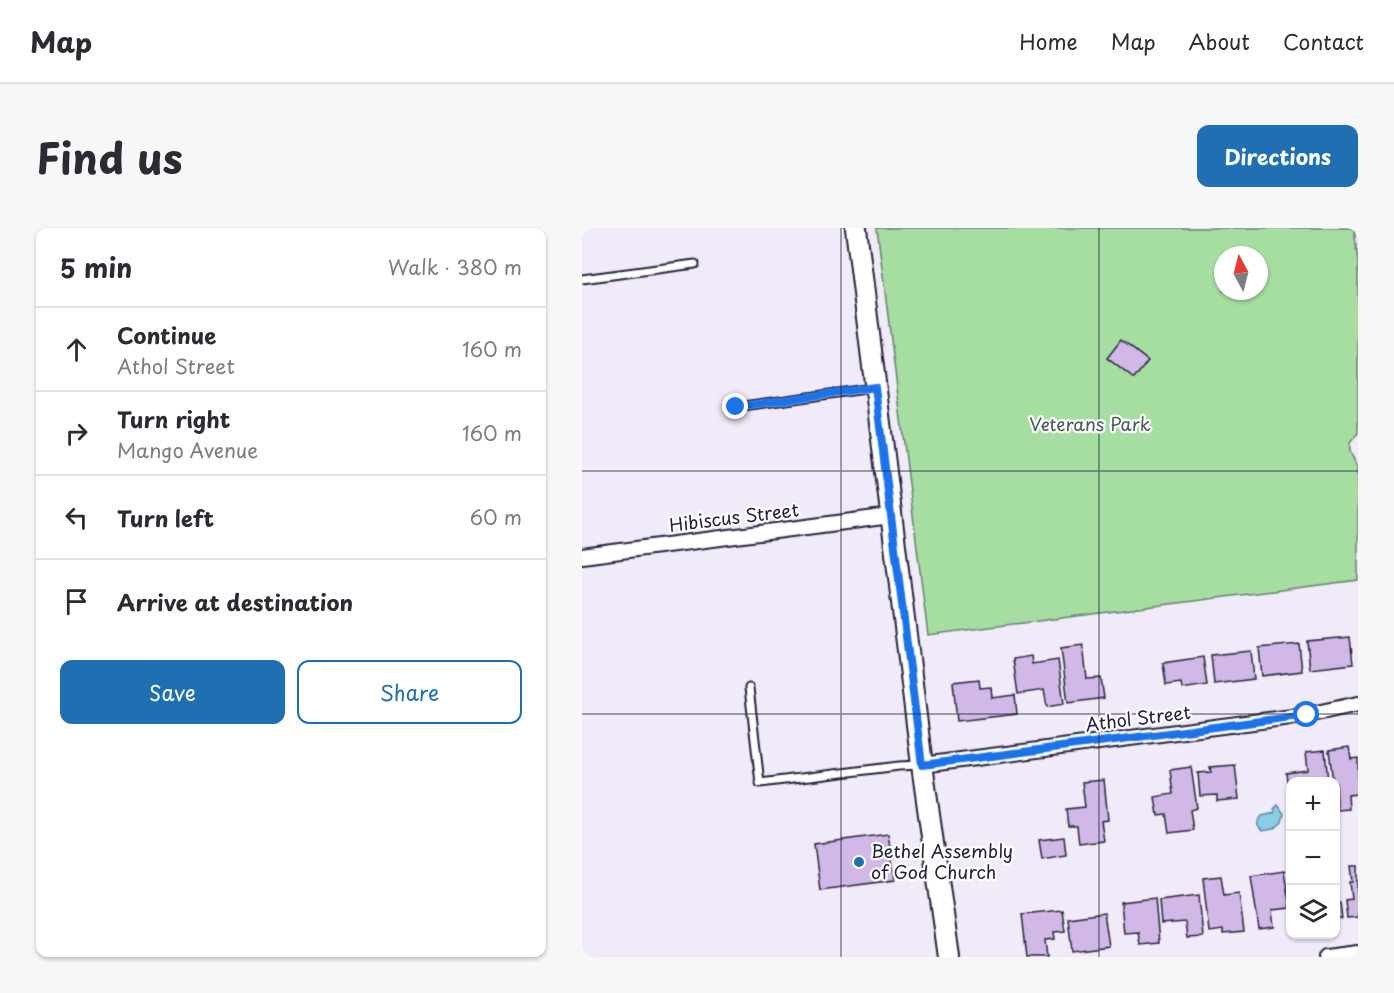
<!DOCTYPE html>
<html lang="en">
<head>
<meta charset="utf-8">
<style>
	body { margin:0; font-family:"Playpen Sans",sans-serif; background:#f7f7f7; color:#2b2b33 }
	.controls { position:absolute; right:18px; bottom:18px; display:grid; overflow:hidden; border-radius:12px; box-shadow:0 2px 4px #0004 }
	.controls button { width:54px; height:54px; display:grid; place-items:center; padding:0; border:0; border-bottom:2px solid #e1e1e2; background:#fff; color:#2b2b33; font:30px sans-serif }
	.compass { position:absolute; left:632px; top:18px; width:54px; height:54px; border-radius:50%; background:#fff; box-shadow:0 2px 4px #0004; rotate:353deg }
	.stop { position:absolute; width:18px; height:18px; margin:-14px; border:4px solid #1a73e8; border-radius:50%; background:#fff }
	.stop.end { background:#1a73e8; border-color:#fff; box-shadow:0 2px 6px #0008 }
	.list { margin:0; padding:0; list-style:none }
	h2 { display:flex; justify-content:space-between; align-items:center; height:78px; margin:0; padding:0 24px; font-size:26px }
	h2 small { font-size:20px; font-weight:400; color:#7c7c81 }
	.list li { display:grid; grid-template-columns:39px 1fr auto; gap:18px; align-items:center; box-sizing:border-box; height:84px; padding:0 24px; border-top:2px solid #e1e1e2 }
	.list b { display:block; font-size:22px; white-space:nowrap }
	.list p { margin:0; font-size:20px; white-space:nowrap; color:#7c7c81 }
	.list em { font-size:20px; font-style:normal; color:#7c7c81 }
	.actions { display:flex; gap:12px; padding:18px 24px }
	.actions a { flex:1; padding:14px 0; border:2px solid #1f6fb2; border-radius:12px; text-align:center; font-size:21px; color:#1f6fb2 }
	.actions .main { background:#1f6fb2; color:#fff }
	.icon { flex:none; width:33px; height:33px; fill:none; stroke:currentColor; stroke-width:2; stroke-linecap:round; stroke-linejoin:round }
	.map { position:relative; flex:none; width:776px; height:729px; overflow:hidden; border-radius:12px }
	header { display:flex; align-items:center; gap:36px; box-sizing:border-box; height:84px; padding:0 30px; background:#fff; border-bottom:2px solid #e1e1e2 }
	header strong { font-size:28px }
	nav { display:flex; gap:33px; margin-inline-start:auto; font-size:21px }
	.intro { display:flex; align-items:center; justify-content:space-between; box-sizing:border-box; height:144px; padding:0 36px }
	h1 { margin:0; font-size:42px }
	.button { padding:15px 27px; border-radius:12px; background:#1f6fb2; color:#fff; font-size:21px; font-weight:700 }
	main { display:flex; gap:36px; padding:0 36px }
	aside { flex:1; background:#fff; border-radius:12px; box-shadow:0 2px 4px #0004 }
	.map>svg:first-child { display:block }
</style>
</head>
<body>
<header>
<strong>Map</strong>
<nav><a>Home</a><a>Map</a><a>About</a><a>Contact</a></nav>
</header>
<div class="intro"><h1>Find us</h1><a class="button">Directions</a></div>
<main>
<aside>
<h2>5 min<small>Walk · 380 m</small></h2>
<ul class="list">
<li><svg class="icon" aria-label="ahead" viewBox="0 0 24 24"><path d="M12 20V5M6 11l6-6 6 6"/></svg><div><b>Continue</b><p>Athol Street</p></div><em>160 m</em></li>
<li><svg class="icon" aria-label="right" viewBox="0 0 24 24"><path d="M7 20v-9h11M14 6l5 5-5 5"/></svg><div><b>Turn right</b><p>Mango Avenue</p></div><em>160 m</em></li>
<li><svg class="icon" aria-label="left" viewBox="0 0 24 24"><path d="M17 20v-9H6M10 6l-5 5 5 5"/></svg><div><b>Turn left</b></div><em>60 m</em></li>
<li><svg class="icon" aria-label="arrive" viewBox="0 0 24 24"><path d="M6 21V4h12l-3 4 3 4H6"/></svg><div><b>Arrive at destination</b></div></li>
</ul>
<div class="actions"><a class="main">Save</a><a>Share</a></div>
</aside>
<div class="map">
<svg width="776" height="729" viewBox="0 0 776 729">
	<rect width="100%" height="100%" fill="#f1eaf8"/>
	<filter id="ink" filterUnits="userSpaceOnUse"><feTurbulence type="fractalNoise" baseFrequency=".0167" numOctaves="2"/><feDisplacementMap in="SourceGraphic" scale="12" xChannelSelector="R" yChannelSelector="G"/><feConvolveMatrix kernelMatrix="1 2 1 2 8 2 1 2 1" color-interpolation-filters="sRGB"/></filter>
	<g filter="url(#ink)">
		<path fill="#a6dda1" stroke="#64806e" stroke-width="1.5" fill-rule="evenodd" d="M295,0h477l4,34v171l-8,10v8l8,18v111l-430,55zM641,27h36v36h-36z"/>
		<path fill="#88cee9" stroke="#5f89a3" stroke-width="1.5" d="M696,577l6,9 -2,8 -8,7 -12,2 -4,-5c-2,-12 8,-10 16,-13l1,-2 -1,-2z"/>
		<g fill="#d1b8e7" stroke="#22223b" stroke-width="1.5">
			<path d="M539,112l27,21 -14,18 -27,-21z"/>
			<path d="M768,409l3,27 -43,5 -3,-28z"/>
			<path d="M717,416l3,27 -40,5 -3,-28z"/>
			<path d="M501,417l4,34 14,-1 3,20 -36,5 -7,-55z"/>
			<path d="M669,423l3,28 -40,5 -3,-29z"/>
			<path d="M449,428l1,8 26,-4 6,44 -17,3 -3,-17 -26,4 -5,-35z"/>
			<path d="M621,429l4,28 -25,4 -1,-6 -15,2 -3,-22z"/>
			<path d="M397,451l1,9 11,-1 1,11 23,-3 2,19 -60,7 -4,-39z"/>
			<path d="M767,519l2,12 7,-1v36l-10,1 1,14 -12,1 -1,-28h-3l-4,-32z"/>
			<path d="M743,522l3,32h-38v23l-4,-32 22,-3 -2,-18z"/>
			<path d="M653,537l4,34 -22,2v-6l-17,1 -2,-23 13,-1 -1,-5z"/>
			<path d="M609,539l6,41 -7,2 3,20 -24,3 -3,-19 -8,1 -3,-18 18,-3 -3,-24z"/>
			<path d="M522,552l4,40 -7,1 3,20 -25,3 -2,-18h-9l-2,-17 19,-2 -3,-25z"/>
			<path d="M306,606l7,46 -75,10 -6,-46z"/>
			<path d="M482,609l2,18 -24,4 -3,-19z"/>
			<path d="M769,638h7v51l-11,1 -2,-18 7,-1 -2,-17h3z"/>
			<path d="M702,643l6,37 -18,2 2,17 -15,2 -8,-53z"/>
			<path d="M639,648l3,19 15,-2 5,39 -21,2v-4l-14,2 -6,-54z"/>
			<path d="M617,667l4,42 -16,1 -2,-16 -24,2 -2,-24z"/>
			<path d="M754,668v6h4l2,17h-6z"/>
			<path d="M573,670l4,45 -19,2 -2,-13 -14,1 -3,-31z"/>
			<path d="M480,682l3,21 -11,1 1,7 -10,1 2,17h-20l-5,-43z"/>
			<path d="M522,685l5,33 -37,5 -4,-33z"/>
		</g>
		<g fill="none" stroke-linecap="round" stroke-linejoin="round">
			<g stroke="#22223b" stroke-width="11">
				<g id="lane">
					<path d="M0,51l113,-15"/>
					<path d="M154,179l137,-19"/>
					<path d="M167,460l11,95 139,-17 21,-1"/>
				</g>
			</g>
			<g stroke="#22223b" stroke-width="18">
				<g id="street">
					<path d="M0,328l309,-40"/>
					<path d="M340,537l385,-50 51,-11"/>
					<path d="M744,729l32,-4"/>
				</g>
			</g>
			<g stroke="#22223b" stroke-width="24">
				<path id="secondary" d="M274,0l66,537 27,192"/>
			</g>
			<use href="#lane" stroke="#fff" stroke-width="7"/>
			<use href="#street" stroke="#fff" stroke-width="14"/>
			<use href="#secondary" stroke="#fff" stroke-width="20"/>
		</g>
	</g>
	<g fill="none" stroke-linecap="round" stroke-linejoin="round" filter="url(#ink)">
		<path stroke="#1a73e8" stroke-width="8" d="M154,179l139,-20 47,378 385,-50"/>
	</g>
	<path fill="none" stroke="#22223b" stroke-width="1.5" stroke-opacity="0.55" d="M259,0v729M517,0v729M0,243h776M0,486h776"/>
	<circle fill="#1f6fb2" stroke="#fff" stroke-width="2" cx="277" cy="634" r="6"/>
	<g text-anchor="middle" stroke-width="4.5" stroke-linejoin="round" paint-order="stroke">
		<g font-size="18" fill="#4a5a5a" stroke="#fff">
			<text x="508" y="203">Veterans Park</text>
		</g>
		<g font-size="18" fill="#22223b" stroke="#fff">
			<text transform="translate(152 290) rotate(-7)" y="6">Hibiscus Street</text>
			<text transform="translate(556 491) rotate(-7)" y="6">Athol Street</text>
		</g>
		<g font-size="18" fill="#22223b" stroke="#fff" text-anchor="start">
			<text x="289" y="630">Bethel Assembly<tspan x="289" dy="21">of God Church</tspan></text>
		</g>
	</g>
</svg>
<div class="controls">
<button>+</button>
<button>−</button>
<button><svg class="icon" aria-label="layers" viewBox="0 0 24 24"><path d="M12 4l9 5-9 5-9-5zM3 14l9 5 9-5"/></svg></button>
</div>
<svg class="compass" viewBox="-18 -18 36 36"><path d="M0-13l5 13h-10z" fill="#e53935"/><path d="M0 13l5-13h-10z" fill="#7c7c81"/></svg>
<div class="stop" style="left:725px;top:487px"></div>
<div class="stop end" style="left:154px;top:179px"></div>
</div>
</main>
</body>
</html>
